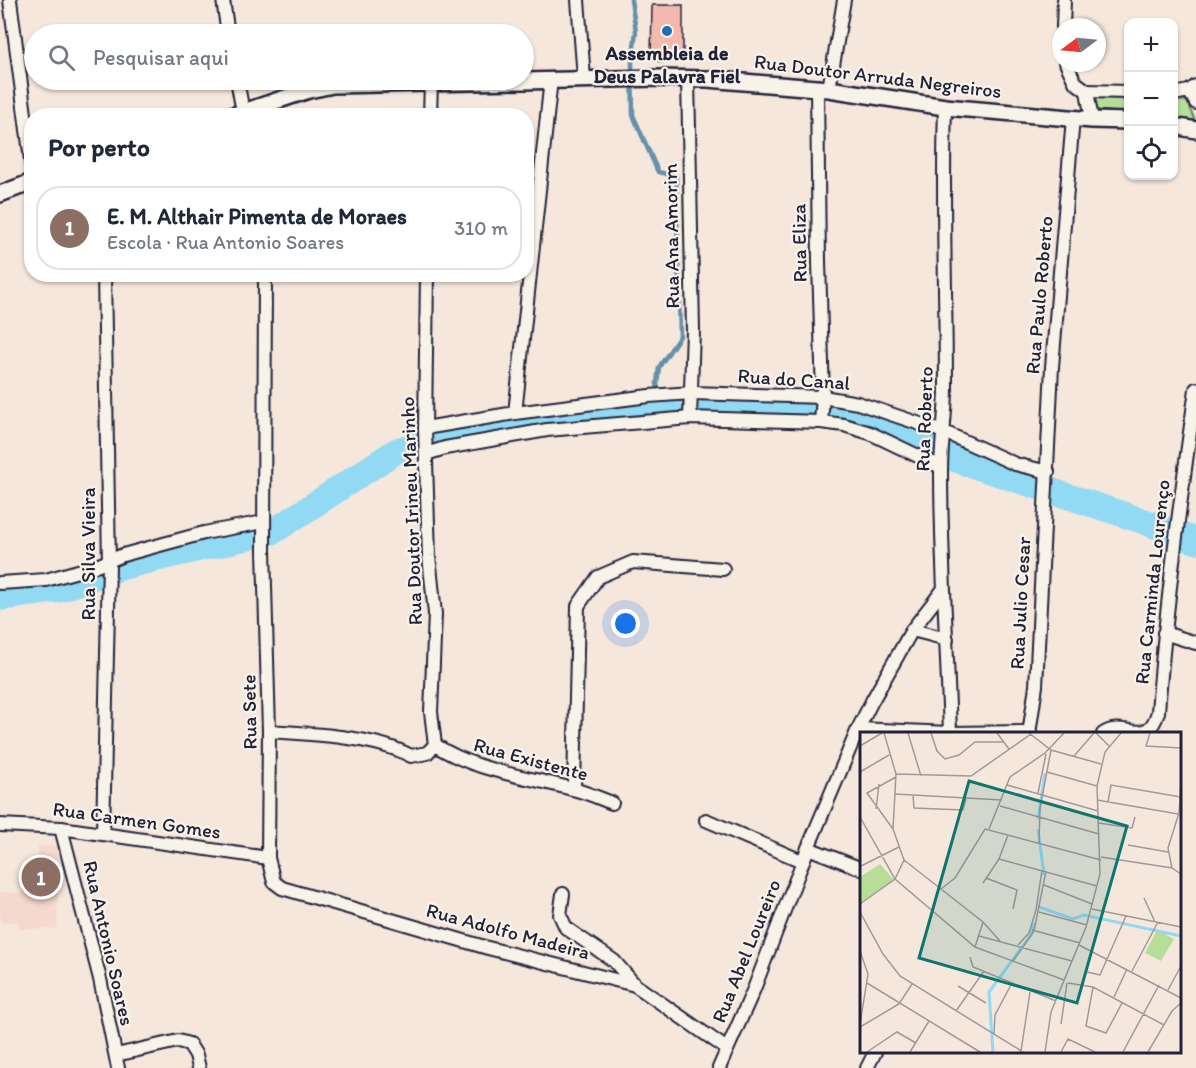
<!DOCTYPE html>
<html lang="pt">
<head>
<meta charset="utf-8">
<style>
	body { margin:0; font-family:Itim,sans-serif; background:#f2f2f3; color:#1f2937 }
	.controls { position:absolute; right:18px; top:18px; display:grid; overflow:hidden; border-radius:12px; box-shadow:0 2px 4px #0004 }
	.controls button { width:54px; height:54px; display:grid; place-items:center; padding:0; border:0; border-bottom:2px solid #e0e1e3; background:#fff; color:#1f2937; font:30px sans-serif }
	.compass { position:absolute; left:1052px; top:18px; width:54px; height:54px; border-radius:50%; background:#fff; box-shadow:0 2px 4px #0004; rotate:254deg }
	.you { position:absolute; left:626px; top:624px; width:21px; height:21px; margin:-15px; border:4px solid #fff; border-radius:50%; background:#1a73e8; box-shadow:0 0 0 9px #1a73e833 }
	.badge { display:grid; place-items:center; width:39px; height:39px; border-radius:50%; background:#1f6fb2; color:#fff; font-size:20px; font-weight:700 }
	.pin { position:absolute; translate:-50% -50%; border:3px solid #fff; box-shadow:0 2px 6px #0006 }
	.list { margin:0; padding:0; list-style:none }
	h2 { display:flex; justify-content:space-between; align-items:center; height:78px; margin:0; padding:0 24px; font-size:26px }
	h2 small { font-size:20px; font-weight:400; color:#747a83 }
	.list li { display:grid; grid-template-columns:39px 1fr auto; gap:18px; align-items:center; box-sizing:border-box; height:84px; margin:0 12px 12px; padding:0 12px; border:2px solid #e0e1e3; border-radius:24px }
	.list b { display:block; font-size:22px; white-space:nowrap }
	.list p { margin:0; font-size:20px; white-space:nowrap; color:#747a83 }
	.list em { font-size:20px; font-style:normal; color:#747a83 }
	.icon { flex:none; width:33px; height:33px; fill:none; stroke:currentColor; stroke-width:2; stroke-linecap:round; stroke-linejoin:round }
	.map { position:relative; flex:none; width:1196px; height:1068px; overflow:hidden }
	.search { position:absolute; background:#fff; box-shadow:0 2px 4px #0004; left:24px; top:24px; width:510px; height:66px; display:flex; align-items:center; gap:15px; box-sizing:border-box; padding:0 21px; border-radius:33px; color:#747a83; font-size:22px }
	.panel { position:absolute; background:#fff; box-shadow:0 2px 4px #0004; left:24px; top:108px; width:510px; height:174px; border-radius:24px }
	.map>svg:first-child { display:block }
</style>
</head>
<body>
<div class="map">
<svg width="1196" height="1068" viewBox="0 0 1196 1068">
	<rect width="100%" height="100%" fill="#f6e7dc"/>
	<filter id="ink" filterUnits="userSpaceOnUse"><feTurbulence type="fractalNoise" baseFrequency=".0167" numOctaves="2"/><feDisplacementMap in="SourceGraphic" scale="12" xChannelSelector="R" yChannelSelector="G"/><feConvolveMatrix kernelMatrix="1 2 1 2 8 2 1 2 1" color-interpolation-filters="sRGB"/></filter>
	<g filter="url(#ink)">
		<path fill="#f5d9ce" d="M38,846h21l-2,83h-38v-7h-19v-30l23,1 1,-32h14z"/>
		<g fill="#b7de99" stroke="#6c806a" stroke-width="1.5">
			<path d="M1092,96l36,2v15l-31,-3z"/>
			<path d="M1174,101h13l8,19 -21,-2z"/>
		</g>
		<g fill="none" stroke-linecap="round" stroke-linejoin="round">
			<path stroke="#6590a9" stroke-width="4.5" d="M631,0l5,31 -4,31 1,53 25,57 18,4 4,160 -21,31 -2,17 6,24"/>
			<path stroke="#92d9f3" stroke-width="26" d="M0,598l57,-8 68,-24 149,-35 122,-80 51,-17 209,-25 51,-3 146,2 98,50 192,63 53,20"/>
		</g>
		<path fill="#f3b8ae" stroke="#22223b" stroke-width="1.5" d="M652,5h31v53l-23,4 -9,-4z"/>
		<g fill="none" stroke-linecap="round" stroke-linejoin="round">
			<g stroke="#22223b" stroke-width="16">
				<g id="minor">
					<path d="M10,0l22,168"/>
					<path d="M223,0l5,34"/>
					<path d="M578,0l6,78"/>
					<path d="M1063,27l1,-27"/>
					<path d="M1066,63l9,19 12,9"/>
					<path d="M688,78l5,253 -3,87"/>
					<path d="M237,80l6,32"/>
					<path d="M817,87l2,175 4,135 -2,25"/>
					<path d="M829,89l15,-89"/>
					<path d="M1189,91l7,12"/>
					<path d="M1174,94l15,-3 7,-5"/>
					<path d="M945,107c-3,94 1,187 1,281 0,27 -5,55 -5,82 0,88 6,175 9,263"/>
					<path d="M430,116l1,-34"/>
					<path d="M1092,120l-5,-29 41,1"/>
					<path d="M265,274l-1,276 5,181 -1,127 6,24 8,6 206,60 147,37 92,64"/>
					<path d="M427,274l-2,156 4,126 6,58 -4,98 4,33"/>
					<path d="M515,413l36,-334"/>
					<path d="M425,428l90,-15 134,-17 43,-3 131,4 35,6 86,29 71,32 33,8"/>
					<path d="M426,454l19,-6 102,-18 143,-12 131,4 23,3 26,8 71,34"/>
					<path d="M0,583l46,-3 53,-15 24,-10 81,-22 60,-11"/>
					<path d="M912,630l35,9"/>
					<path d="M1164,633l32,10"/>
					<path d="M858,729l92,4 80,-1"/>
					<path d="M269,731c42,3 106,5 142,25l16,-3 8,-8c42,27 91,31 137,44 14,3 27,9 40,14"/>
					<path d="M1029,734l7,-48 16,-319 21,-249"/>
					<path d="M1103,734c22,-15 44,16 55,-22 8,-108 23,-216 38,-323"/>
					<path d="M574,789l4,-183 20,-29 35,-15 90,7"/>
					<path d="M706,820l96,41"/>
					<path d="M0,825l61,3 207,30"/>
					<path d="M61,828l39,151 18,89"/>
					<path d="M103,834l6,-270 -5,-290"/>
					<path d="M808,848l54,21"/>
					<path d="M563,894l-3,21 6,13 48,33 21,24"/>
					<path d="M116,1055l62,-14 11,3 7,11 3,13"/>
					<path d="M719,1068l35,-79 54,-141 50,-119 14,-28 40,-71 31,-40"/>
					<path d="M867,1068l8,-16"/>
				</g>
			</g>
			<g stroke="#22223b" stroke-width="20">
				<g id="tertiary">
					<path d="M231,116l78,-26 24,-5 325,-7 49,1 122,10 116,18 147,13 36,1"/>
					<path d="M1174,126l22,4"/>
					<path d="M0,194l32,-12"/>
				</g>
			</g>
			<use href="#minor" stroke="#f7f3e8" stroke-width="12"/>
			<use href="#tertiary" stroke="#f7f3e8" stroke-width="15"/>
		</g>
	</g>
	<circle fill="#1f6fb2" stroke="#f7f3e8" stroke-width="2" cx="667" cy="31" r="6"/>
	<g text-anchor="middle" stroke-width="4.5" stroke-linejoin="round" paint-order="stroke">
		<g font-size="20" font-weight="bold" fill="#22223b" stroke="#f7f3e8">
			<text x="667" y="60">Assembleia de<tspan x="667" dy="23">Deus Palavra Fiel</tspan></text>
		</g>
		<g font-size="20" fill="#22223b" stroke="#f7f3e8">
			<text transform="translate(878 76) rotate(7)" y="7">Rua Doutor Arruda Negreiros</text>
			<text transform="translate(671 236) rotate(-91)" y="7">Rua Ana Amorim</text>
			<text transform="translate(799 243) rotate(-91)" y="7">Rua Eliza</text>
			<text transform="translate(1039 295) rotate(-85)" y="7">Rua Paulo Roberto</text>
			<text transform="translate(794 379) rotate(4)" y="7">Rua do Canal</text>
			<text transform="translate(924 419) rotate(-88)" y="7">Rua Roberto</text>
			<text transform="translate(411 511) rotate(-92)" y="7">Rua Doutor Irineu Marinho</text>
			<text transform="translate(88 554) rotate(-90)" y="7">Rua Silva Vieira</text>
			<text transform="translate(1152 582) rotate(-84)" y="7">Rua Carminda Lourenço</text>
			<text transform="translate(1020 603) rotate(-87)" y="7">Rua Julio Cesar</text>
			<text transform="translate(249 712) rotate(-91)" y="7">Rua Sete</text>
			<text transform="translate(531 759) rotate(15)" y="7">Rua Existente</text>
			<text transform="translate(137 820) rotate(8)" y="7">Rua Carmen Gomes</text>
			<text transform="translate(508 931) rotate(15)" y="7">Rua Adolfo Madeira</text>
			<text transform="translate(109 943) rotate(77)" y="7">Rua Antonio Soares</text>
			<text transform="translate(746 951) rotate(-68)" y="7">Rua Abel Loureiro</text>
		</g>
	</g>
	<g transform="translate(860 732)">
		<rect width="321" height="321" fill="#f6e7dc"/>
		<path d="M20,132l14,16 -34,23v-26zM297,198l17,9 -13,22 -16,-8z" fill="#b7de99"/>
		<path fill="none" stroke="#92d9f3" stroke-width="3" d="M178,87l7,-46M178,97l6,46M179,175l34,12 11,-4 97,21M133,320l-4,-60 42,-57 3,-12"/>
		<path fill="none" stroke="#a1989c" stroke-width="1.5" d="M48,1l13,43M71,1l6,18 8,8 14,-4 16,-13h29M137,1l12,16M169,1l22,17 50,14M236,1l13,13M290,1l-4,13 35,2M0,14l22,-13M214,24l20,-23M0,40l29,-17M187,40l50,14M36,42l75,2 60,-42M147,53l91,26M178,61l8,-39M35,62l107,6M53,63l1,13 49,2 3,-11M237,68l81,14M248,70l3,-17 70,12M140,74l99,28M16,77l3,-25M0,85l35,62 80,68 89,33M239,91l33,5 3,-11M33,97l-26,-36 29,-16M129,97l21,-52 35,-24 19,-20M179,111l1,-35 11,-58M268,113l40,7M241,125l71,11 9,6M139,127l98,27M44,128l79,62 17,19M1,134l38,-19M312,136l-4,-20 11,-35 2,-31M126,146l31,12 -4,19M123,151l16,-24 9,-24M184,153l48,19M81,157l14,-11 30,-49 116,31M284,166l11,24M0,172l35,-25 9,-19 -11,-31 3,-55 -12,-41M232,177l89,18M0,180l23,42 17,22 123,76M179,180l48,13M172,198l48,13M119,204l93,25M158,213l11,-12 7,-23 6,-40M219,213l102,53M115,215l8,-25M0,219l8,23 -8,50M110,225l3,10 83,34M153,229l21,-30 12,-60M272,239l26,-49M227,240l13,3 26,-59M7,251l113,69M208,251l25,4 71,38M98,254l28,17M233,255l-7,39 20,7 16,-30M308,258l13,-24M254,265l13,-28M96,279l28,-40M201,292l6,-41M0,295l39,-23 13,-20M134,302l1,-19 17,-32M161,319l9,-59M7,320l30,-20 19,11M50,320l19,-31M185,320l6,-40 35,-85 14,-53 -3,-88 8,-34 16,-19M201,320l7,-13 27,13M263,320l36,-67M288,320l24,-41 9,-8"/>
		<path fill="#0f766e" fill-opacity="0.15" stroke="#0f766e" stroke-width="3" d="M109,49l158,45 -50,177 -158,-45z"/>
		<rect width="321" height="321" fill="none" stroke="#22223b" stroke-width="3"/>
	</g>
</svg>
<div class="controls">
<button>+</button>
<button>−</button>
<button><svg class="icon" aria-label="locate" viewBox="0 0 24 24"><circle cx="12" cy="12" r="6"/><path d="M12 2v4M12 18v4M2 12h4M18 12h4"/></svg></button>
</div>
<svg class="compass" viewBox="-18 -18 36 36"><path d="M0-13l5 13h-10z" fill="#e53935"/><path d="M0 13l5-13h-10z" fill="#747a83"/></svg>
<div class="you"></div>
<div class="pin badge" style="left:41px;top:877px;background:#8d6e63">1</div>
<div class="search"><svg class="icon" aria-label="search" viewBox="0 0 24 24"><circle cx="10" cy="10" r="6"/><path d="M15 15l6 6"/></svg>Pesquisar aqui</div>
<section class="panel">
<h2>Por perto<small></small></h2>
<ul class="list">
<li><span class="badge" style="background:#8d6e63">1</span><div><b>E. M. Althair Pimenta de Moraes</b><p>Escola · Rua Antonio Soares</p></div><em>310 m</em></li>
</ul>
</section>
</div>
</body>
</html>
